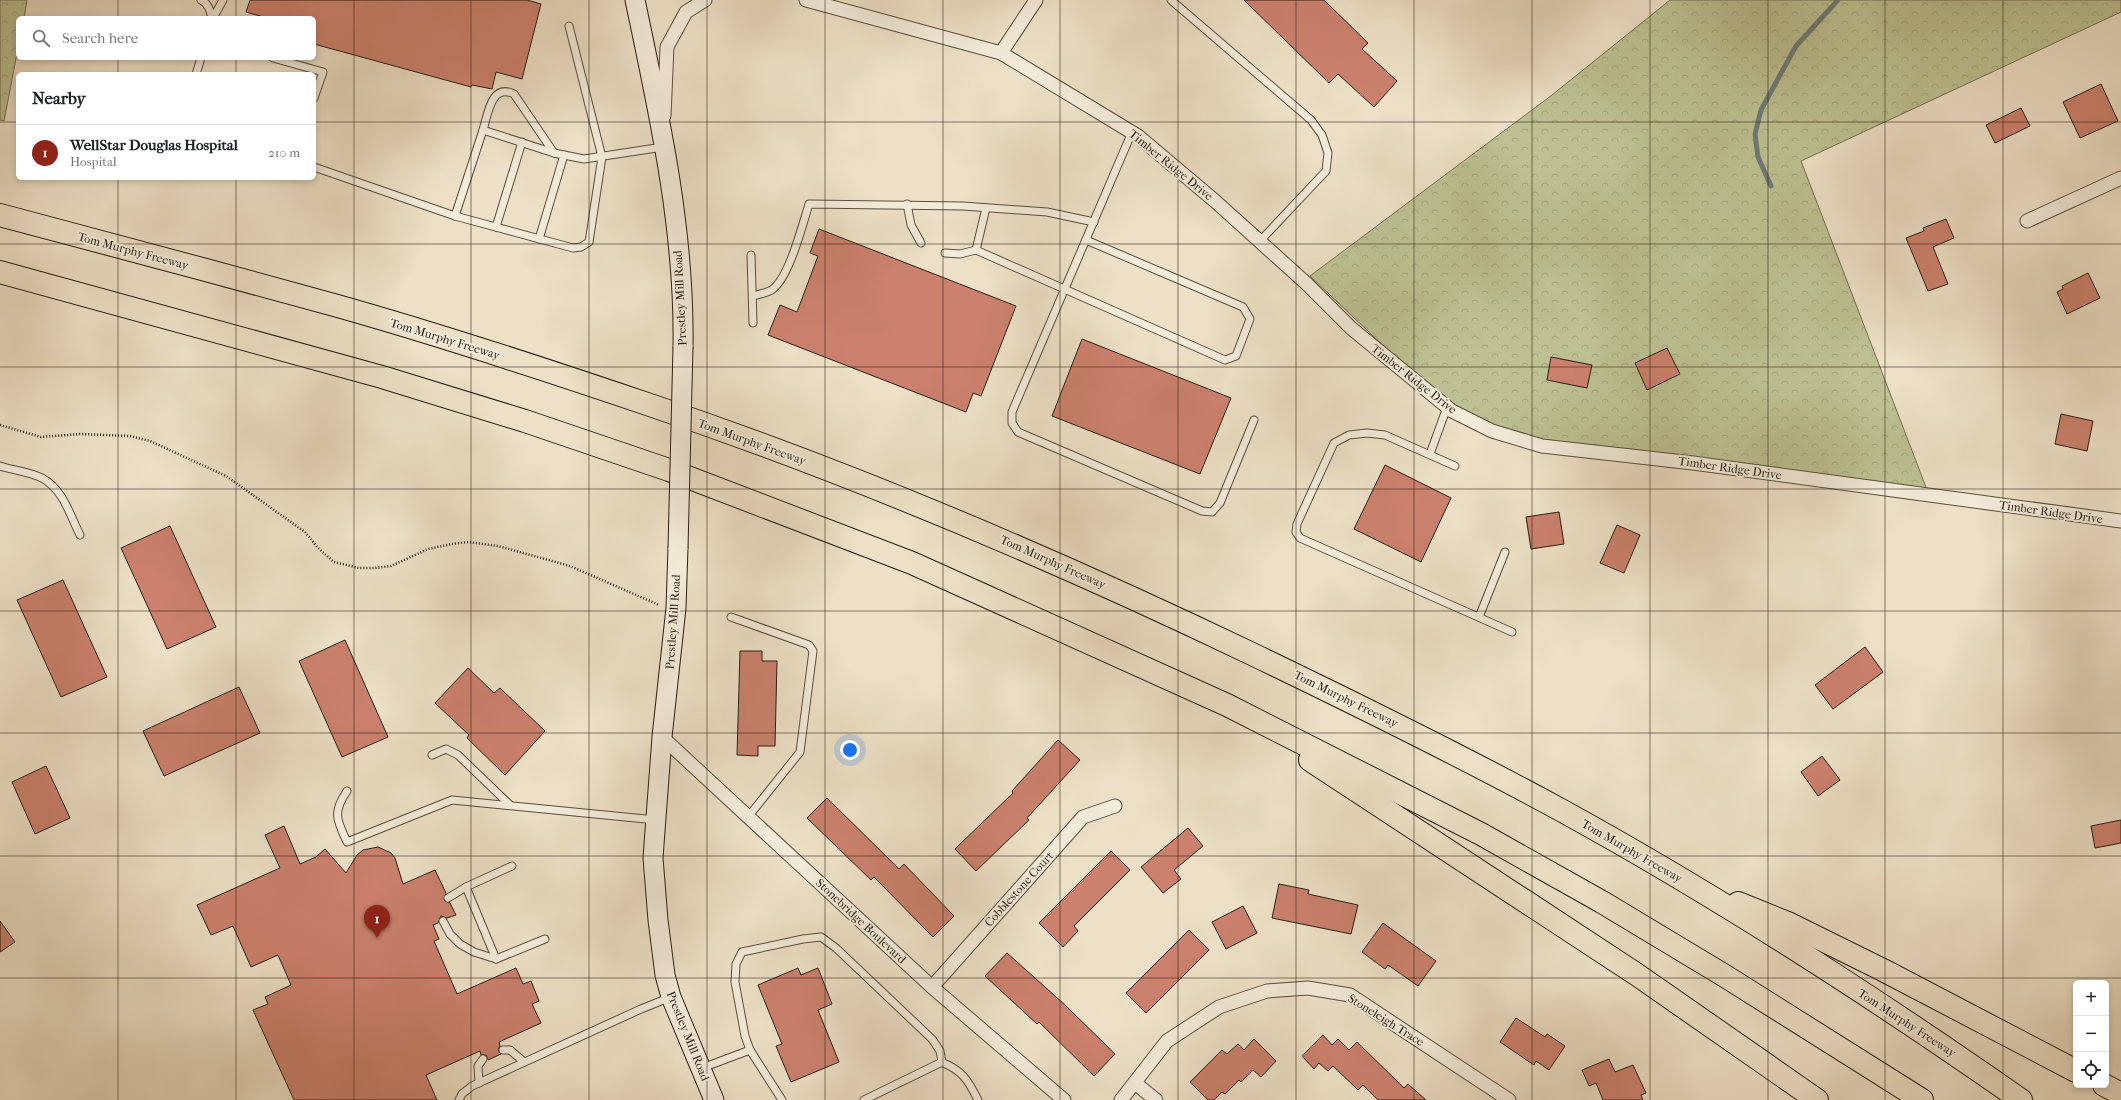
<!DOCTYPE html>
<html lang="en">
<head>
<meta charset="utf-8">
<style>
	body { margin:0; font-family:"IM FELL French Canon",serif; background:#f2f2f2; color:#202124 }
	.controls { position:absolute; right:12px; bottom:12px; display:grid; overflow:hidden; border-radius:6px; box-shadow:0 2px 6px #0003 }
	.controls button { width:36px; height:36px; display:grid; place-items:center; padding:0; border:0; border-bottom:1px solid #e0e0e0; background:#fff; color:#202124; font:20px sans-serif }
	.you { position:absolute; left:850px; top:750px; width:14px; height:14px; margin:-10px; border:3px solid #fff; border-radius:50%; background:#1a73e8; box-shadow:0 0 0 6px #1a73e833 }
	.badge { display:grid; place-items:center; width:26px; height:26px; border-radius:50%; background:#8f2418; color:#fff; font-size:13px; font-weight:700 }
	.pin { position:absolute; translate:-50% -33px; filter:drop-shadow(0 1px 2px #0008) }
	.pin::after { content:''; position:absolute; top:21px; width:14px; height:12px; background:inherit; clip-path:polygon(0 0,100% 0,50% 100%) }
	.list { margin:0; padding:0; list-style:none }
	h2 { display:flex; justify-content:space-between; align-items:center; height:52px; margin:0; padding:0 16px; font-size:17px }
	h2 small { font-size:13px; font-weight:400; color:#757577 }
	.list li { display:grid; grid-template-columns:26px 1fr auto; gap:12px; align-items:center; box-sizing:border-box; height:56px; padding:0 16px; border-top:1px solid #e0e0e0 }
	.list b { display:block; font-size:15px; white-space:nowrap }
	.list p { margin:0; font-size:13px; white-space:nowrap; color:#757577 }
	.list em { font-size:13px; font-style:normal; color:#757577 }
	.icon { flex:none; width:22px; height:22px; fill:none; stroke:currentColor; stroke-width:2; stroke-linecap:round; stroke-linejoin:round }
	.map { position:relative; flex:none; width:2121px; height:1100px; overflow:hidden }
	.search { position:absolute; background:#fff; box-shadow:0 2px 6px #0003; left:16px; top:16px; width:300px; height:44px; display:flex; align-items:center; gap:10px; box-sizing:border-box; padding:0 14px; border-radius:6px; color:#757577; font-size:15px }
	.panel { position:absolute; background:#fff; box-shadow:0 2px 6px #0003; left:16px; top:72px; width:300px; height:108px; border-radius:6px }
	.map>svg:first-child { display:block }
</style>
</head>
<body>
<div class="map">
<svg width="2121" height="1100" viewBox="0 0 2121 1100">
	<defs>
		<pattern id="forest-crowns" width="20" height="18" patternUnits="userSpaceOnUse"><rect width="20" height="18" fill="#bdc192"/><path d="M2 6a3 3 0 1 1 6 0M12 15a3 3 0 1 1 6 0" fill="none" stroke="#a2a57d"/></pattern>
	</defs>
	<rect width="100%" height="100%" fill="#ede0c6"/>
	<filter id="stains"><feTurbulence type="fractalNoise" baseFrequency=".005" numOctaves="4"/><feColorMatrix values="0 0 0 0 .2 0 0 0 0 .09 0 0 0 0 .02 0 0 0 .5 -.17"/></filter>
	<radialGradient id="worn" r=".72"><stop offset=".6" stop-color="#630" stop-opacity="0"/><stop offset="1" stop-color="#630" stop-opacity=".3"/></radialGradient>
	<g fill="url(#forest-crowns)" stroke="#726f50">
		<path d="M0,0h27l-3,18h-6v30l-14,73 -4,-1z"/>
		<path d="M1670,0h451v12l-320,149 128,334 -387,-49 -90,-35 -142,-135 242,-181z"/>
	</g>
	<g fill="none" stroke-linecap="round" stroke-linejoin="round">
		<path stroke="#6e7c78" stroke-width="5" d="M1771,186l-13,-29 -3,-23 6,-24 35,-64 42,-46"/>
	</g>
	<g fill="#cb816d" stroke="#281d0e">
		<path d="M250,0h277l14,4 -19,75 -26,-7 -4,17 -20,-4 -1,2 -157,-43v-26h-47l-21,-6z"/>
		<path d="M1244,0h80l44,43 -6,6 35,32 -23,26 -36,-33 -9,9z"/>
		<path d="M2101,84l17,37 -38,17 -17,-36z"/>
		<path d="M2021,108l9,18 -35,17 -9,-18z"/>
		<path d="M1946,219l8,19 -21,9 15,37 -20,7 -22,-53 18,-7 -1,-3z"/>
		<path d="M819,229l197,77 -35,90 -8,-3 -7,19 -198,-77 12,-30 17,7 21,-56 -8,-3z"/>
		<path d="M2088,273l12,25 -33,16 -10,-22 6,-3 -1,-3z"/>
		<path d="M1082,339l149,59 -31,76 -148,-58z"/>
		<path d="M1667,348l13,26 -33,16 -12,-27z"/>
		<path d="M1551,357l41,8 -5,23 -40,-8z"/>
		<path d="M2061,414l32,7 -6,30 -32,-7z"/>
		<path d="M1385,465l66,33 -30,64 -67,-33z"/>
		<path d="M1559,512l5,32 -33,5 -5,-32z"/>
		<path d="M1617,525l23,10 -16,38 -24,-10z"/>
		<path d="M170,526l46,101 -49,22 -46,-101z"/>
		<path d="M63,580l44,97 -46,20 -44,-97z"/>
		<path d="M345,640l43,97 -46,20 -43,-96z"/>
		<path d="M1865,647l18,25 -50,37 -18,-24z"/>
		<path d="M740,651h22v10h15l-2,85h-17v10l-21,-1z"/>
		<path d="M468,668l26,25 6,-5 45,43 -40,44 -38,-37 2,-3 -34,-32z"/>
		<path d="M239,687l21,46 -96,43 -21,-45z"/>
		<path d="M1058,740l22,20 -53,58 2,2 -53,51 -21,-22 58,-56 -1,-2z"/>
		<path d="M1822,756l18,24 -22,16 -17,-24z"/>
		<path d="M46,766l24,52 -35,16 -23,-52z"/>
		<path d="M827,798l72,71 5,-5 50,52 -21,21 -59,-60 -3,3 -64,-62z"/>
		<path d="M2121,820v23l-26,5 -4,-22z"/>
		<path d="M284,826l16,38 16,-7 9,-8 21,24 11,-18 6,-5 15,-3 13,6 4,5 8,26 32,-14 11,23 -2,7 6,3 6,12 -9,3 -6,-2 -3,7 -5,2 6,14 -5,2 23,53 59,-26 7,16 8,-3 8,20 -7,3 9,19 -42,19 1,4 -2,4 3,4 -13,6 -2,-5h-5l-1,-4 -54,24 11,25h-143l-41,-90 15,-6 -3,-7 26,-12 -13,-30 -27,12 -18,-41 -22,9 -14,-30 83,-37 -15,-33z"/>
		<path d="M1188,828l15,18 -29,24 7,9 -18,14 -22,-26z"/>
		<path d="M1111,851l19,19 -56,56 4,5 -15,16 -24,-24z"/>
		<path d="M1279,884l30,6 -1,4 50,11 -7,29 -79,-16z"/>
		<path d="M1243,906l14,27 -31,16 -14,-27z"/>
		<path d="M0,921l15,21 -15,10z"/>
		<path d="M1383,923l53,38 -18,25 -30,-21 -3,4 -23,-17z"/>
		<path d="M1189,930l20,20 -63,63 -20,-20z"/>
		<path d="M1007,953l57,51 51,50 -21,22 -55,-54 -2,2 -52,-48z"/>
		<path d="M798,968l3,7 17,-7 14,36 -14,6 21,52 -48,20 -15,-36 6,-2 -24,-59z"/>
		<path d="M1516,1018l29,19 2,-3 18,12 -16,24 -13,-9 -2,4 -34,-23z"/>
		<path d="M1323,1035l9,10 6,-6 11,11 8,-8 47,46 4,-4 18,16h-48l-15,-15 -5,5 -25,-24 -5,5 -9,-8 -5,6 -12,-13z"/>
		<path d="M1254,1039l22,22 -15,16 -8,-7 -12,12 -2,-2 -14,14 -3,-2 -8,8h-6l-18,-18 32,-32 5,4 11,-10 6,6z"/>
		<path d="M1609,1059l6,13 18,-7 13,28 -5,2 2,5h-40l-7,-17 -7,3 -7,-16z"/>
	</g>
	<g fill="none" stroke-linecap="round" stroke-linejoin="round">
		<g stroke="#594e3c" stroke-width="9">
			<g id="lane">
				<path d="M201,0c7,3 9,10 11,18"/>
				<path d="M1171,0l140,120 11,15 6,18 -2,18 -66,70"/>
				<path d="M213,18l10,-18"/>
				<path d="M273,58l50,14 -9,26"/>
				<path d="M196,74l5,-16"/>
				<path d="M483,130c5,-16 8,-47 31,-36l40,59"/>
				<path d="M1132,132l-120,280v11l6,9 184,79 10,1 8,-9 34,-83"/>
				<path d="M314,167l141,49 28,-86 71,23 30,6 79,-12"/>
				<path d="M907,204l4,21 10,18"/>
				<path d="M986,208l-10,42 249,110 11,-4 14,-37 -7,-12 -157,-67"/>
				<path d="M455,216l118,32 8,-1 8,-5 13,-85 -33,-131"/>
				<path d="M496,227l26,-85"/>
				<path d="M539,239l25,-84"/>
				<path d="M945,253l15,1 16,-4"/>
				<path d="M751,255l2,68"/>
				<path d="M753,296c6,-2 15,-3 20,-7 17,-14 29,-63 36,-85l154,2 84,6 47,10"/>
				<path d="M1430,454l17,-47"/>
				<path d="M0,466c13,4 30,6 42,12 21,11 28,37 38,57"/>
				<path d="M1455,466l-70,-31 -18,-2 -18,2 -15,8 -37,81 -1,8 4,6 212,94"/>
				<path d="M731,617l78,28 4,6 -13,101 -52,65"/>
				<path d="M1479,617l26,-65"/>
				<path d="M432,755l14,-6 12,6 52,50"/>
				<path d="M347,791c-15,22 -10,29 0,51l105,-42 204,20"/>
				<path d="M448,898l18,-11"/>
				<path d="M443,921l7,13 10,10 14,8 22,7 49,-20"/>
				<path d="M496,959l-30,-72 46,-21"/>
				<path d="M503,1050h7l14,12"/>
				<path d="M941,1062c21,8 27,18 37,38"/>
				<path d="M702,1068l48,-18"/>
				<path d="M479,1083l-1,-17 5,-7"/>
				<path d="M459,1100l3,-6 10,-8 169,-77 30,-12"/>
				<path d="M782,1100l-32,-50 -5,-14 -10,-54 1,-18 6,-12 61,-13 18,-2 15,11 96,91 8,12 2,11 -78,38"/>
			</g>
		</g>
		<g stroke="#594e3c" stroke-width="15">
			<g id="street">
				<path d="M806,0l195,53 137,83 77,65 92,83 44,44 101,83 40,20 50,15 151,17 428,58"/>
				<path d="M1001,53l35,-53"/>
				<path d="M664,116l3,-69 19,-35 19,-12"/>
				<path d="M2027,221l94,-43"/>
				<path d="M662,737l270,250 132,113"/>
				<path d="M932,987l151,-170 32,-11"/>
				<path d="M1135,1083l21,17"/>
				<path d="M1121,1100l46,-59 52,-34 48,-16 41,-3 42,7 159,105"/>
			</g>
		</g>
		<g stroke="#281d0e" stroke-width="21">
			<g id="secondary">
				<path d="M635,0c24,114 50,230 48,347"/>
				<path d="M678,548l-2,60 -14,129 -9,121 5,62 7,55 6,22 43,103"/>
			</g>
		</g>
		<g stroke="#281d0e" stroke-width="24">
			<g id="highway">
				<path d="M0,215c111,30 223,59 334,90 107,30 213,65 319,101 204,69 403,154 597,247 104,50 208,101 309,156 159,87 313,187 462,291"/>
				<path d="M0,272l382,105 143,44 144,49 243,93 315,142 254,129 121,68 123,74 197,124"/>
				<path d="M1310,760l326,214 181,126"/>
				<path d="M1738,903l52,21 93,46 193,101"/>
				<path d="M2104,1085l17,9"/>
			</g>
		</g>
		<path stroke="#281d0e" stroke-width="2.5" stroke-dasharray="1 2" stroke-linecap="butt" d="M0,425l41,12 39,-3 50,2 20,5 76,35 79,56 13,16 16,14 25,6h14l18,-2 37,-17 24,-5 16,-2 30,4 72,20 89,39"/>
		<use href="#lane" stroke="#f3ebda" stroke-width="7"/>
		<use href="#street" stroke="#f3ebda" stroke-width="13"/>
		<use href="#secondary" stroke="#f3ebda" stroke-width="19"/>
		<use href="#highway" stroke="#ede0c6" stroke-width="22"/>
		<g stroke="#281d0e" stroke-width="21" stroke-linecap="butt">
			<path id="secondary-bridge" d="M678,548l5,-201"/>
		</g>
		<use href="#secondary-bridge" stroke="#f3ebda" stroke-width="19"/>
	</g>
	<path fill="none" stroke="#281d0e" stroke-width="1" stroke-opacity="0.55" d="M118,0v18M236,0v18M354,0v1100M471,0v1100M589,0v1100M707,0v1100M825,0v1100M943,0v1100M1060,0v1100M1178,0v1100M1296,0v1100M1414,0v1100M1532,0v1100M1650,0v1100M1768,0v1100M1885,0v1100M2003,0v1100M118,58v16M236,58v16M0,122h18M314,122h1807M118,178v922M236,178v922M0,244h2121M0,367h2121M0,489h2121M0,611h2121M0,733h2121M0,856h2121M0,978h2121"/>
	<g text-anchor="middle" stroke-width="4" stroke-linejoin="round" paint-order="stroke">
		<g font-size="12" fill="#281d0e" stroke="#f3ebda">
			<text transform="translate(1171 165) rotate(39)" y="4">Timber Ridge Drive</text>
			<text transform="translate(133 251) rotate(15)" y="4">Tom Murphy Freeway</text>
			<text transform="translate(680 298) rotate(-93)" y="4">Prestley Mill Road</text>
			<text transform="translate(445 339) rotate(17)" y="4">Tom Murphy Freeway</text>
			<text transform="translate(1414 379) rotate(38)" y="4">Timber Ridge Drive</text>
			<text transform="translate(752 442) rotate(20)" y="4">Tom Murphy Freeway</text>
			<text transform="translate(1730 468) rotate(8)" y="4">Timber Ridge Drive</text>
			<text transform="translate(2051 512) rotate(8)" y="4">Timber Ridge Drive</text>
			<text transform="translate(1053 562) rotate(24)" y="4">Tom Murphy Freeway</text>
			<text transform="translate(673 622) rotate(-86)" y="4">Prestley Mill Road</text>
			<text transform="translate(1346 699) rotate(26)" y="4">Tom Murphy Freeway</text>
			<text transform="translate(1632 851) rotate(30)" y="4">Tom Murphy Freeway</text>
			<text transform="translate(1019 889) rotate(-48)" y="4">Cobblestone Court</text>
			<text transform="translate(861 921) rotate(43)" y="4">Stonebridge Boulevard</text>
			<text transform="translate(1386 1020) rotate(32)" y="4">Stoneleigh Trace</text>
			<text transform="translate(1907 1023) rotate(33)" y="4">Tom Murphy Freeway</text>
			<text transform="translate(688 1036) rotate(68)" y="4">Prestley Mill Road</text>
		</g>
	</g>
	<rect width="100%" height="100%" filter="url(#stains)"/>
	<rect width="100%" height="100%" fill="url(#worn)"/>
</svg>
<div class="controls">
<button>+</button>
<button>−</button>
<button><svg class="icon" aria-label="locate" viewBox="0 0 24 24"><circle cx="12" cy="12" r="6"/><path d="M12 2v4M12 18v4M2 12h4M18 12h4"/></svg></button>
</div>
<div class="you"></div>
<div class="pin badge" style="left:377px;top:938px">1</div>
<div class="search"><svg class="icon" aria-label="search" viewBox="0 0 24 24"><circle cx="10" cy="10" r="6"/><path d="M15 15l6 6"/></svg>Search here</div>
<section class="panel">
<h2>Nearby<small></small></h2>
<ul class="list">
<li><span class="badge">1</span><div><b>WellStar Douglas Hospital</b><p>Hospital</p></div><em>210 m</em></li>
</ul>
</section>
</div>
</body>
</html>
